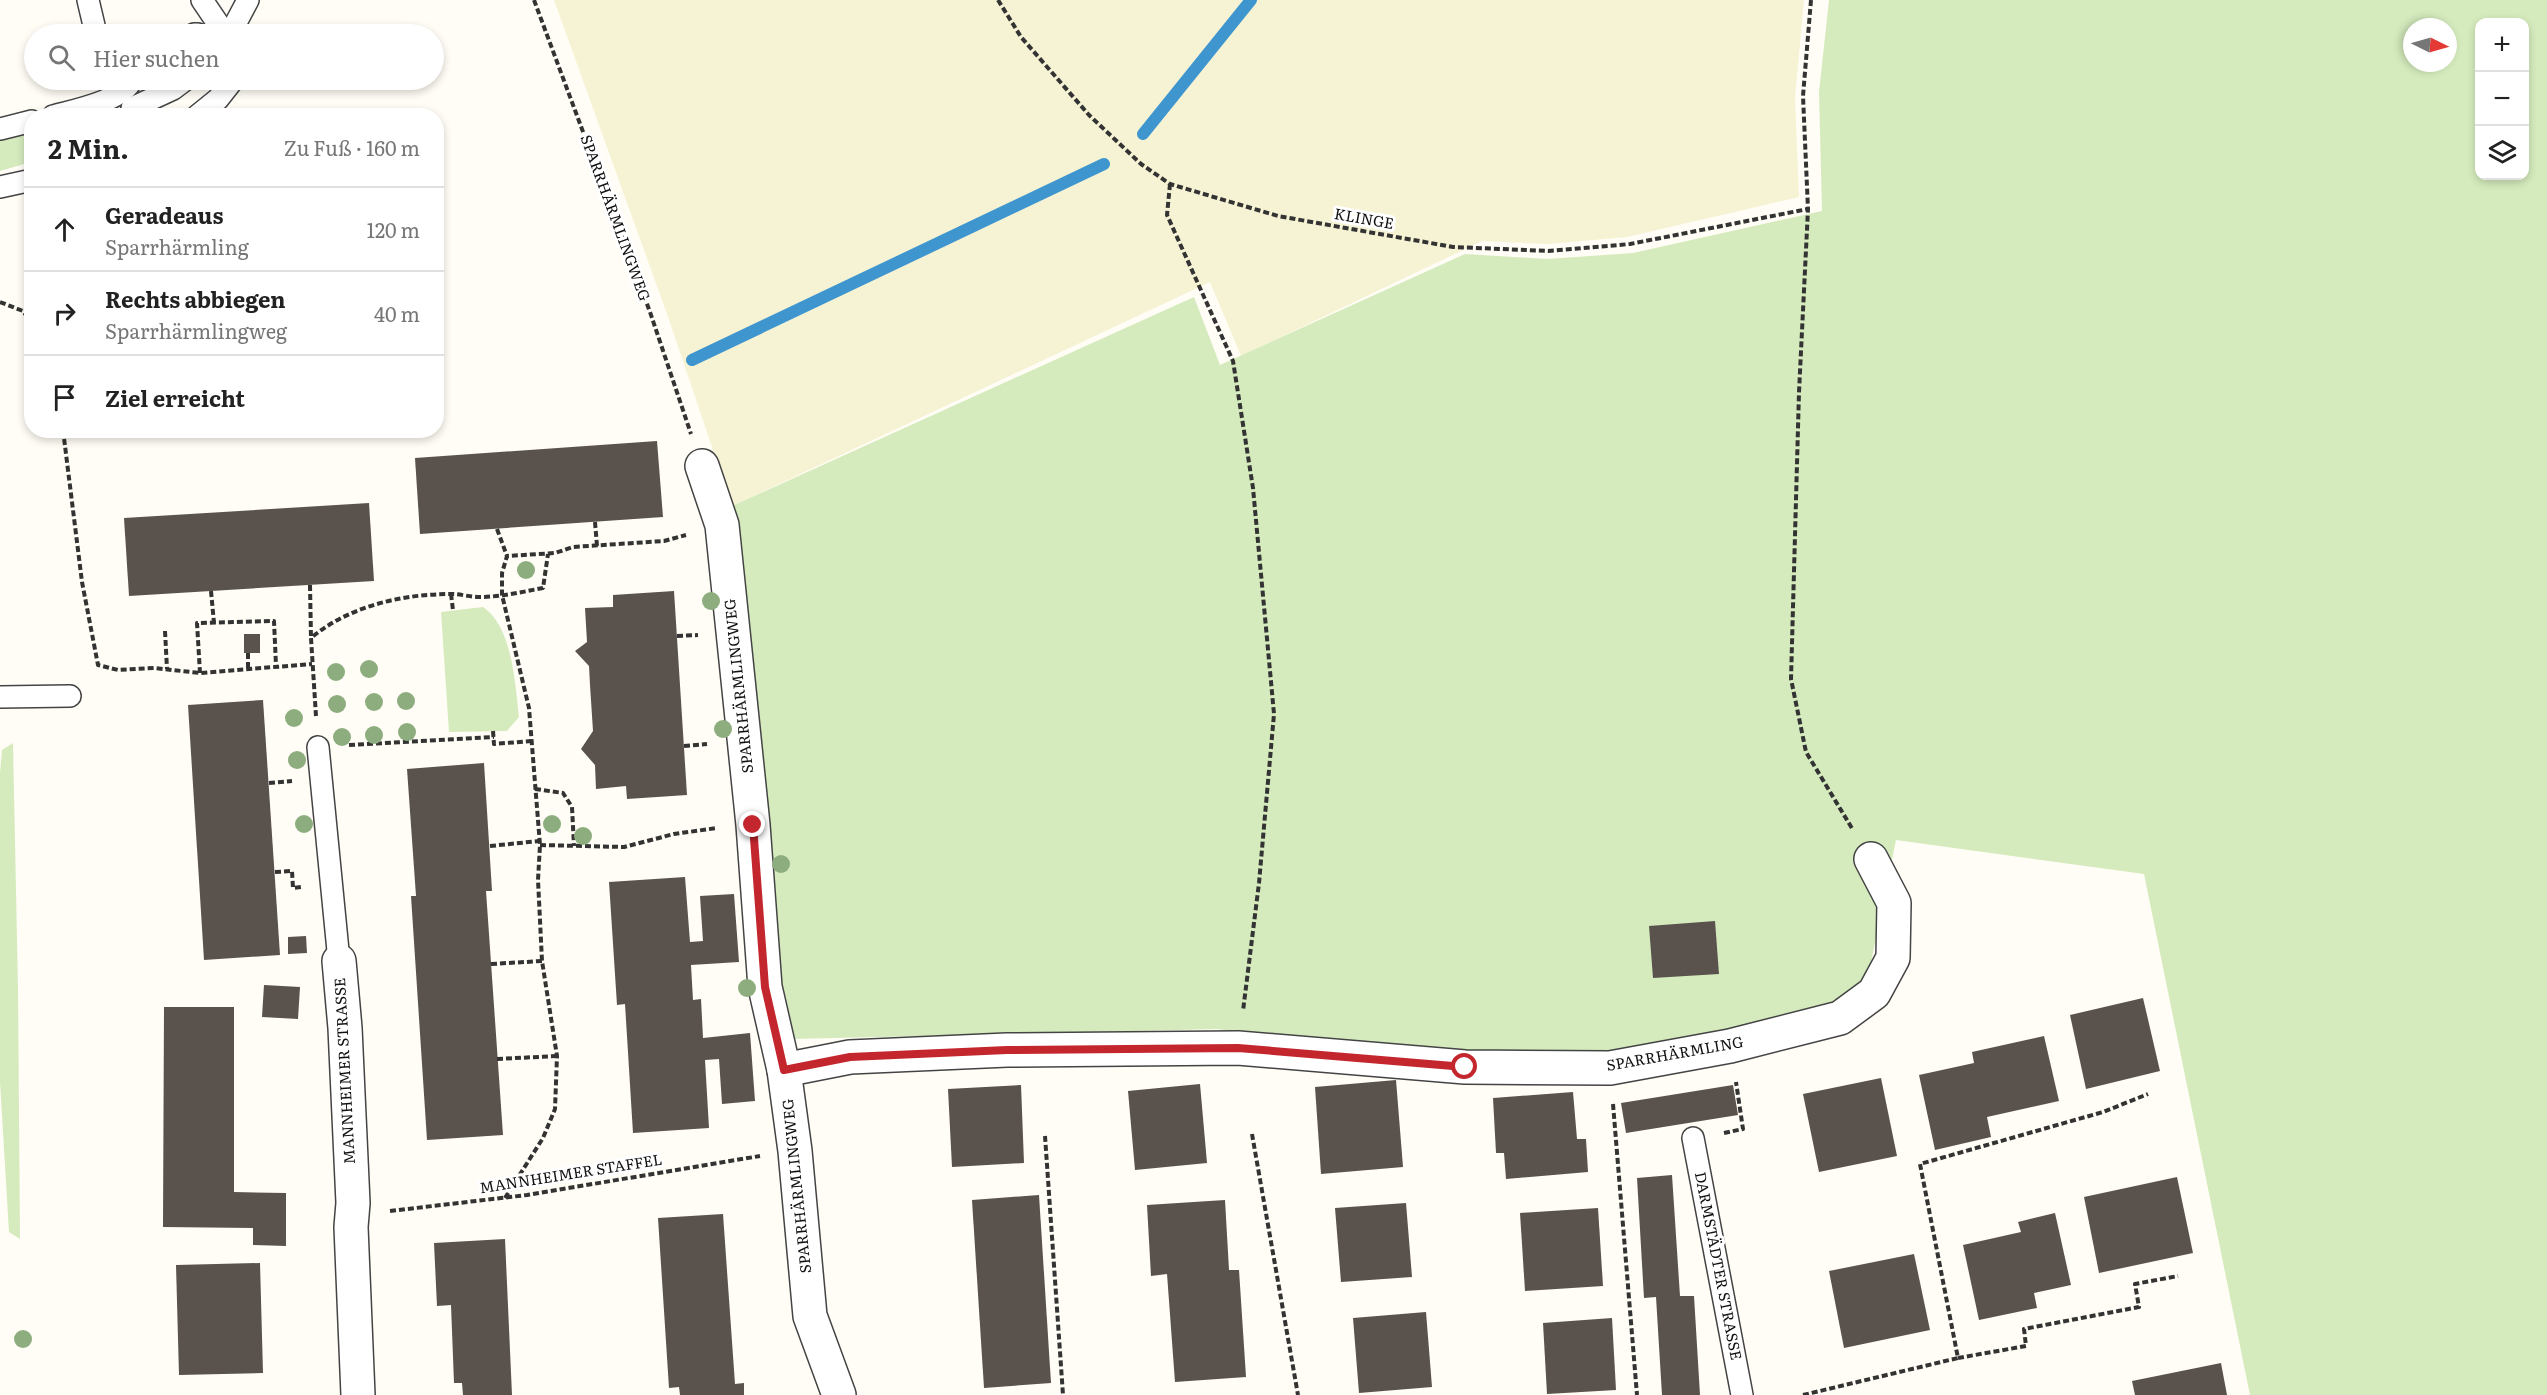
<!DOCTYPE html>
<html lang="de">
<head>
<meta charset="utf-8">
<style>
	body { margin:0; font-family:Literata,serif; background:#f6f6f6; color:#222 }
	.controls { position:absolute; right:18px; top:18px; display:grid; overflow:hidden; border-radius:12px; box-shadow:0 3px 9px #0003 }
	.controls button { width:54px; height:54px; display:grid; place-items:center; padding:0; border:0; border-bottom:2px solid #e0e0e0; background:#fff; color:#222; font:30px sans-serif }
	.compass { position:absolute; left:2403px; top:18px; width:54px; height:54px; border-radius:50%; background:#fff; box-shadow:0 3px 9px #0003; rotate:95deg }
	.stop { position:absolute; width:18px; height:18px; margin:-14px; border:4px solid #c4262e; border-radius:50%; background:#fff }
	.stop.end { background:#c4262e; border-color:#fff; box-shadow:0 2px 6px #0008 }
	.list { margin:0; padding:0; list-style:none }
	h2 { display:flex; justify-content:space-between; align-items:center; height:78px; margin:0; padding:0 24px; font-size:26px }
	h2 small { font-size:20px; font-weight:400; color:#767676 }
	.list li { display:grid; grid-template-columns:39px 1fr auto; gap:18px; align-items:center; box-sizing:border-box; height:84px; padding:0 24px; border-top:2px solid #e0e0e0 }
	.list b { display:block; font-size:22px; white-space:nowrap }
	.list p { margin:0; font-size:20px; white-space:nowrap; color:#767676 }
	.list em { font-size:20px; font-style:normal; color:#767676 }
	.icon { flex:none; width:33px; height:33px; fill:none; stroke:currentColor; stroke-width:2; stroke-linecap:round; stroke-linejoin:round }
	.map { position:relative; flex:none; width:2547px; height:1395px; overflow:hidden }
	.search { position:absolute; background:#fff; box-shadow:0 3px 9px #0003; left:24px; top:24px; width:420px; height:66px; display:flex; align-items:center; gap:15px; box-sizing:border-box; padding:0 21px; border-radius:33px; color:#767676; font-size:22px }
	.panel { position:absolute; background:#fff; box-shadow:0 3px 9px #0003; left:24px; top:108px; width:420px; height:330px; border-radius:24px }
	.map>svg:first-child { display:block }
</style>
</head>
<body>
<div class="map">
<svg width="2547" height="1395" viewBox="0 0 2547 1395">
	<rect width="100%" height="100%" fill="#fffdf5"/>
	<path fill="#f6f3d4" d="M554,0h1250l-9,98 4,99 -172,40 -78,7 -67,-3 -241,115 -31,-74 -478,224 -65,-192z"/>
	<g fill="#d5ebbd" fill-rule="evenodd">
		<path d="M1829,0h718v1395h-297l-106,-521 -248,-34 -27,132 -32,35 -236,53 -351,-26 -33,-5 -426,10 -14,-54 -10,-163 -27,-286 -8,-30 462,-209 26,68 245,-111 82,5 86,-6 189,-42 -3,-119zM2480,22h44v154h-44zM2412,27h36v36h-36z"/>
		<path d="M31,130v32l-31,9v-33z"/>
		<path d="M483,607c30,20 32,78 36,110l-12,14 -58,1 -8,-120z"/>
		<path d="M13,743l5,246 2,250 -11,-7 -9,-150v-309l2,-23z"/>
	</g>
	<g fill="none" stroke-linecap="round" stroke-linejoin="round">
		<g stroke="#3f96cf" stroke-width="12">
			<path d="M1143,134l108,-134"/>
			<path d="M692,360l412,-196"/>
		</g>
	</g>
	<g fill="#5a524d">
		<path d="M657,441l6,76 -243,17 -5,-76z"/>
		<path d="M369,503l5,78 -245,15 -5,-78z"/>
		<path d="M674,591l13,204 -60,4 -1,-13 -30,3 -1,-24 -14,-16 12,-18 -3,-46 -1,-19 -14,-15 12,-9 -2,-34 28,-1v-12z"/>
		<rect x="244" y="634" width="16" height="19"/>
		<path d="M263,700l17,255 -76,5 -16,-255z"/>
		<path d="M484,763l8,128h-6l17,244 -76,5 -16,-244h5l-9,-127z"/>
		<path d="M685,877l5,65 13,-1 -3,-45 34,-2 5,68 -48,3 2,35 8,-1 2,39 47,-5 5,68 -33,3 -3,-45 -14,1 4,68 -76,5 -8,-129 -8,1 -8,-123z"/>
		<path d="M1715,921l4,53 -66,4 -4,-52z"/>
		<path d="M306,936l1,17 -19,1v-17z"/>
		<path d="M264,985l36,2 -2,32 -36,-2z"/>
		<path d="M2143,998l17,73 -74,18 -16,-74z"/>
		<path d="M164,1007h70v185l52,1v53l-33,-1v-17l-90,-1z"/>
		<path d="M2044,1036l15,65 -72,16 4,20 -56,13 -16,-75 55,-12 -2,-11z"/>
		<path d="M1881,1078l16,78 -78,16 -16,-78z"/>
		<path d="M1396,1080l7,87 -82,7 -6,-87z"/>
		<path d="M1200,1084l7,79 -72,7 -7,-79z"/>
		<path d="M1021,1085l3,78 -72,4 -4,-78z"/>
		<path d="M1733,1085l5,30 -112,18 -5,-30z"/>
		<path d="M1573,1092l4,47h9l2,33 -82,7 -2,-26h-8l-3,-55z"/>
		<path d="M1672,1175l8,121h14l6,99h-38l-6,-98 -12,1 -7,-120z"/>
		<path d="M2177,1177l16,76 -94,20 -15,-76z"/>
		<path d="M1039,1195l12,188 -67,5 -12,-188z"/>
		<path d="M1225,1200l4,70h10l7,107 -71,5 -8,-108 -16,2 -4,-71z"/>
		<path d="M1406,1203l6,74 -71,5 -6,-74z"/>
		<path d="M1598,1208l5,78 -78,5 -5,-78z"/>
		<path d="M2055,1213l16,72 -37,8 3,15 -58,12 -16,-75 58,-13 -3,-10z"/>
		<path d="M723,1214l12,170 9,-1v12h-64l-1,-8 -10,1 -11,-170z"/>
		<path d="M505,1239l7,156h-49l-1,-12h-8l-3,-78 -14,1 -3,-63z"/>
		<path d="M1914,1254l16,76 -86,18 -15,-77z"/>
		<path d="M260,1263l3,110 -84,2 -3,-110z"/>
		<path d="M1426,1312l6,75 -73,6 -6,-75z"/>
		<path d="M1612,1318l4,72 -69,4 -4,-71z"/>
		<path d="M2221,1363l6,32h-92l-3,-14z"/>
	</g>
	<g fill="none" stroke-linecap="round" stroke-linejoin="round">
		<g stroke="#444" stroke-width="24">
			<g id="service">
				<path d="M88,0l8,34"/>
				<path d="M202,0l23,34"/>
				<path d="M194,34h4"/>
				<path d="M230,34l18,-34"/>
				<path d="M132,108l41,-19 12,-9"/>
				<path d="M53,116c22,-6 69,-15 79,-36"/>
				<path d="M197,116l21,-17 15,-19"/>
				<path d="M0,129l32,-8"/>
				<path d="M0,187l32,-7"/>
				<path d="M0,697l70,-1"/>
				<path d="M318,747l21,214"/>
				<path d="M1693,1138l49,257"/>
			</g>
		</g>
		<g stroke="#444" stroke-width="36">
			<g id="minor">
				<path d="M702,466l20,59 31,300 12,162 19,83 11,81 15,165 29,79"/>
				<path d="M339,961l6,67 8,175 -2,24 7,168"/>
				<path d="M784,1070l66,-13 157,-7 231,-2 227,19 145,1 120,-22 110,-28 34,-25 19,-35 1,-55 -23,-44"/>
			</g>
		</g>
		<g stroke="#333" stroke-width="4" stroke-dasharray="6 3" stroke-linecap="butt">
			<path d="M534,0l116,312 41,122"/>
			<path d="M998,0l23,37 68,78 52,49 29,20 108,32 175,31 95,4 82,-7 178,-35"/>
			<path d="M1811,0l-8,96 5,113 -9,183 -8,287 15,73 47,78"/>
			<path d="M1170,184l-3,31 66,146 20,127 21,226 -15,169 -16,128"/>
			<path d="M0,302l23,9 9,13"/>
			<path d="M63,430l19,152 16,83 20,5 36,-2 46,5 112,-9"/>
			<path d="M595,522l2,24"/>
			<path d="M497,529l10,27"/>
			<path d="M310,585l1,53"/>
			<path d="M211,591l3,32"/>
			<path d="M451,594l2,16"/>
			<path d="M165,631l2,38"/>
			<path d="M677,636l21,-1"/>
			<path d="M248,653v15"/>
			<path d="M200,673l-3,-50 77,-2 2,45"/>
			<path d="M316,716l-5,-78c38,-32 91,-44 141,-44 9,0 18,3 27,3 22,0 43,-5 64,-9l5,-34"/>
			<path d="M493,731l1,13 37,-3"/>
			<path d="M349,745l145,-8"/>
			<path d="M684,746l23,-2"/>
			<path d="M269,783l23,-2"/>
			<path d="M535,789l28,4 9,14 2,39"/>
			<path d="M540,845l84,2 50,-13 43,-6"/>
			<path d="M490,846l49,-5"/>
			<path d="M275,872l17,-1 1,17 8,-1"/>
			<path d="M491,964l51,-3"/>
			<path d="M497,1059l60,-3"/>
			<path d="M1613,1104l24,291"/>
			<path d="M1724,1133l19,-4 -7,-47"/>
			<path d="M1252,1134l46,261"/>
			<path d="M1045,1136l18,259"/>
			<path d="M505,1198l38,-60 12,-29 2,-53 -15,-95 -4,-81 2,-35 -11,-137 -27,-113v-22l5,-17 48,-3 18,-6 91,-6 22,-6"/>
			<path d="M390,1211l137,-16 233,-39"/>
			<path d="M1958,1358l68,-12 -2,-17 115,-22 -4,-23 43,-8"/>
			<path d="M1803,1395l155,-37 -38,-194 183,-52 45,-18"/>
		</g>
		<use href="#service" stroke="#fff" stroke-width="21"/>
		<use href="#minor" stroke="#fff" stroke-width="33"/>
	</g>
	<g fill="#8dad7f">
		<circle cx="526" cy="570" r="9"/>
		<circle cx="711" cy="601" r="9"/>
		<circle cx="369" cy="669" r="9"/>
		<circle cx="336" cy="672" r="9"/>
		<circle cx="406" cy="701" r="9"/>
		<circle cx="374" cy="702" r="9"/>
		<circle cx="337" cy="704" r="9"/>
		<circle cx="294" cy="718" r="9"/>
		<circle cx="723" cy="729" r="9"/>
		<circle cx="407" cy="732" r="9"/>
		<circle cx="374" cy="735" r="9"/>
		<circle cx="342" cy="737" r="9"/>
		<circle cx="297" cy="760" r="9"/>
		<circle cx="304" cy="824" r="9"/>
		<circle cx="552" cy="824" r="9"/>
		<circle cx="583" cy="836" r="9"/>
		<circle cx="781" cy="864" r="9"/>
		<circle cx="747" cy="988" r="9"/>
		<circle cx="23" cy="1339" r="9"/>
	</g>
	<g fill="none" stroke-linecap="round" stroke-linejoin="round">
		<path stroke="#c4262e" stroke-width="8" d="M753,825l12,162 19,83 66,-13 157,-7 231,-2 227,19"/>
	</g>
	<g text-anchor="middle" stroke-width="6" stroke-linejoin="round" paint-order="stroke">
		<g font-size="15" fill="#111" stroke="#fff">
			<text transform="translate(615 218) rotate(70)" y="5">SPARRHÄRMLINGWEG</text>
			<text transform="translate(1364 219) rotate(10)" y="5">KLINGE</text>
			<text transform="translate(739 686) rotate(-96)" y="5">SPARRHÄRMLINGWEG</text>
			<text transform="translate(1675 1054) rotate(-10)" y="5">SPARRHÄRMLING</text>
			<text transform="translate(345 1071) rotate(-93)" y="5">MANNHEIMER STRASSE</text>
			<text transform="translate(571 1174) rotate(-9)" y="5">MANNHEIMER STAFFEL</text>
			<text transform="translate(797 1186) rotate(-96)" y="5">SPARRHÄRMLINGWEG</text>
			<text transform="translate(1718 1266) rotate(79)" y="5">DARMSTÄDTER STRASSE</text>
		</g>
	</g>
</svg>
<div class="controls">
<button>+</button>
<button>−</button>
<button><svg class="icon" aria-label="layers" viewBox="0 0 24 24"><path d="M12 4l9 5-9 5-9-5zM3 14l9 5 9-5"/></svg></button>
</div>
<svg class="compass" viewBox="-18 -18 36 36"><path d="M0-13l5 13h-10z" fill="#e53935"/><path d="M0 13l5-13h-10z" fill="#767676"/></svg>
<div class="stop" style="left:1465px;top:1067px"></div>
<div class="stop end" style="left:753px;top:825px"></div>
<div class="search"><svg class="icon" aria-label="search" viewBox="0 0 24 24"><circle cx="10" cy="10" r="6"/><path d="M15 15l6 6"/></svg>Hier suchen</div>
<section class="panel">
<h2>2 Min.<small>Zu Fuß · 160 m</small></h2>
<ul class="list">
<li><svg class="icon" aria-label="ahead" viewBox="0 0 24 24"><path d="M12 20V5M6 11l6-6 6 6"/></svg><div><b>Geradeaus</b><p>Sparrhärmling</p></div><em>120 m</em></li>
<li><svg class="icon" aria-label="right" viewBox="0 0 24 24"><path d="M7 20v-9h11M14 6l5 5-5 5"/></svg><div><b>Rechts abbiegen</b><p>Sparrhärmlingweg</p></div><em>40 m</em></li>
<li><svg class="icon" aria-label="arrive" viewBox="0 0 24 24"><path d="M6 21V4h12l-3 4 3 4H6"/></svg><div><b>Ziel erreicht</b></div></li>
</ul>
</section>
</div>
</body>
</html>
